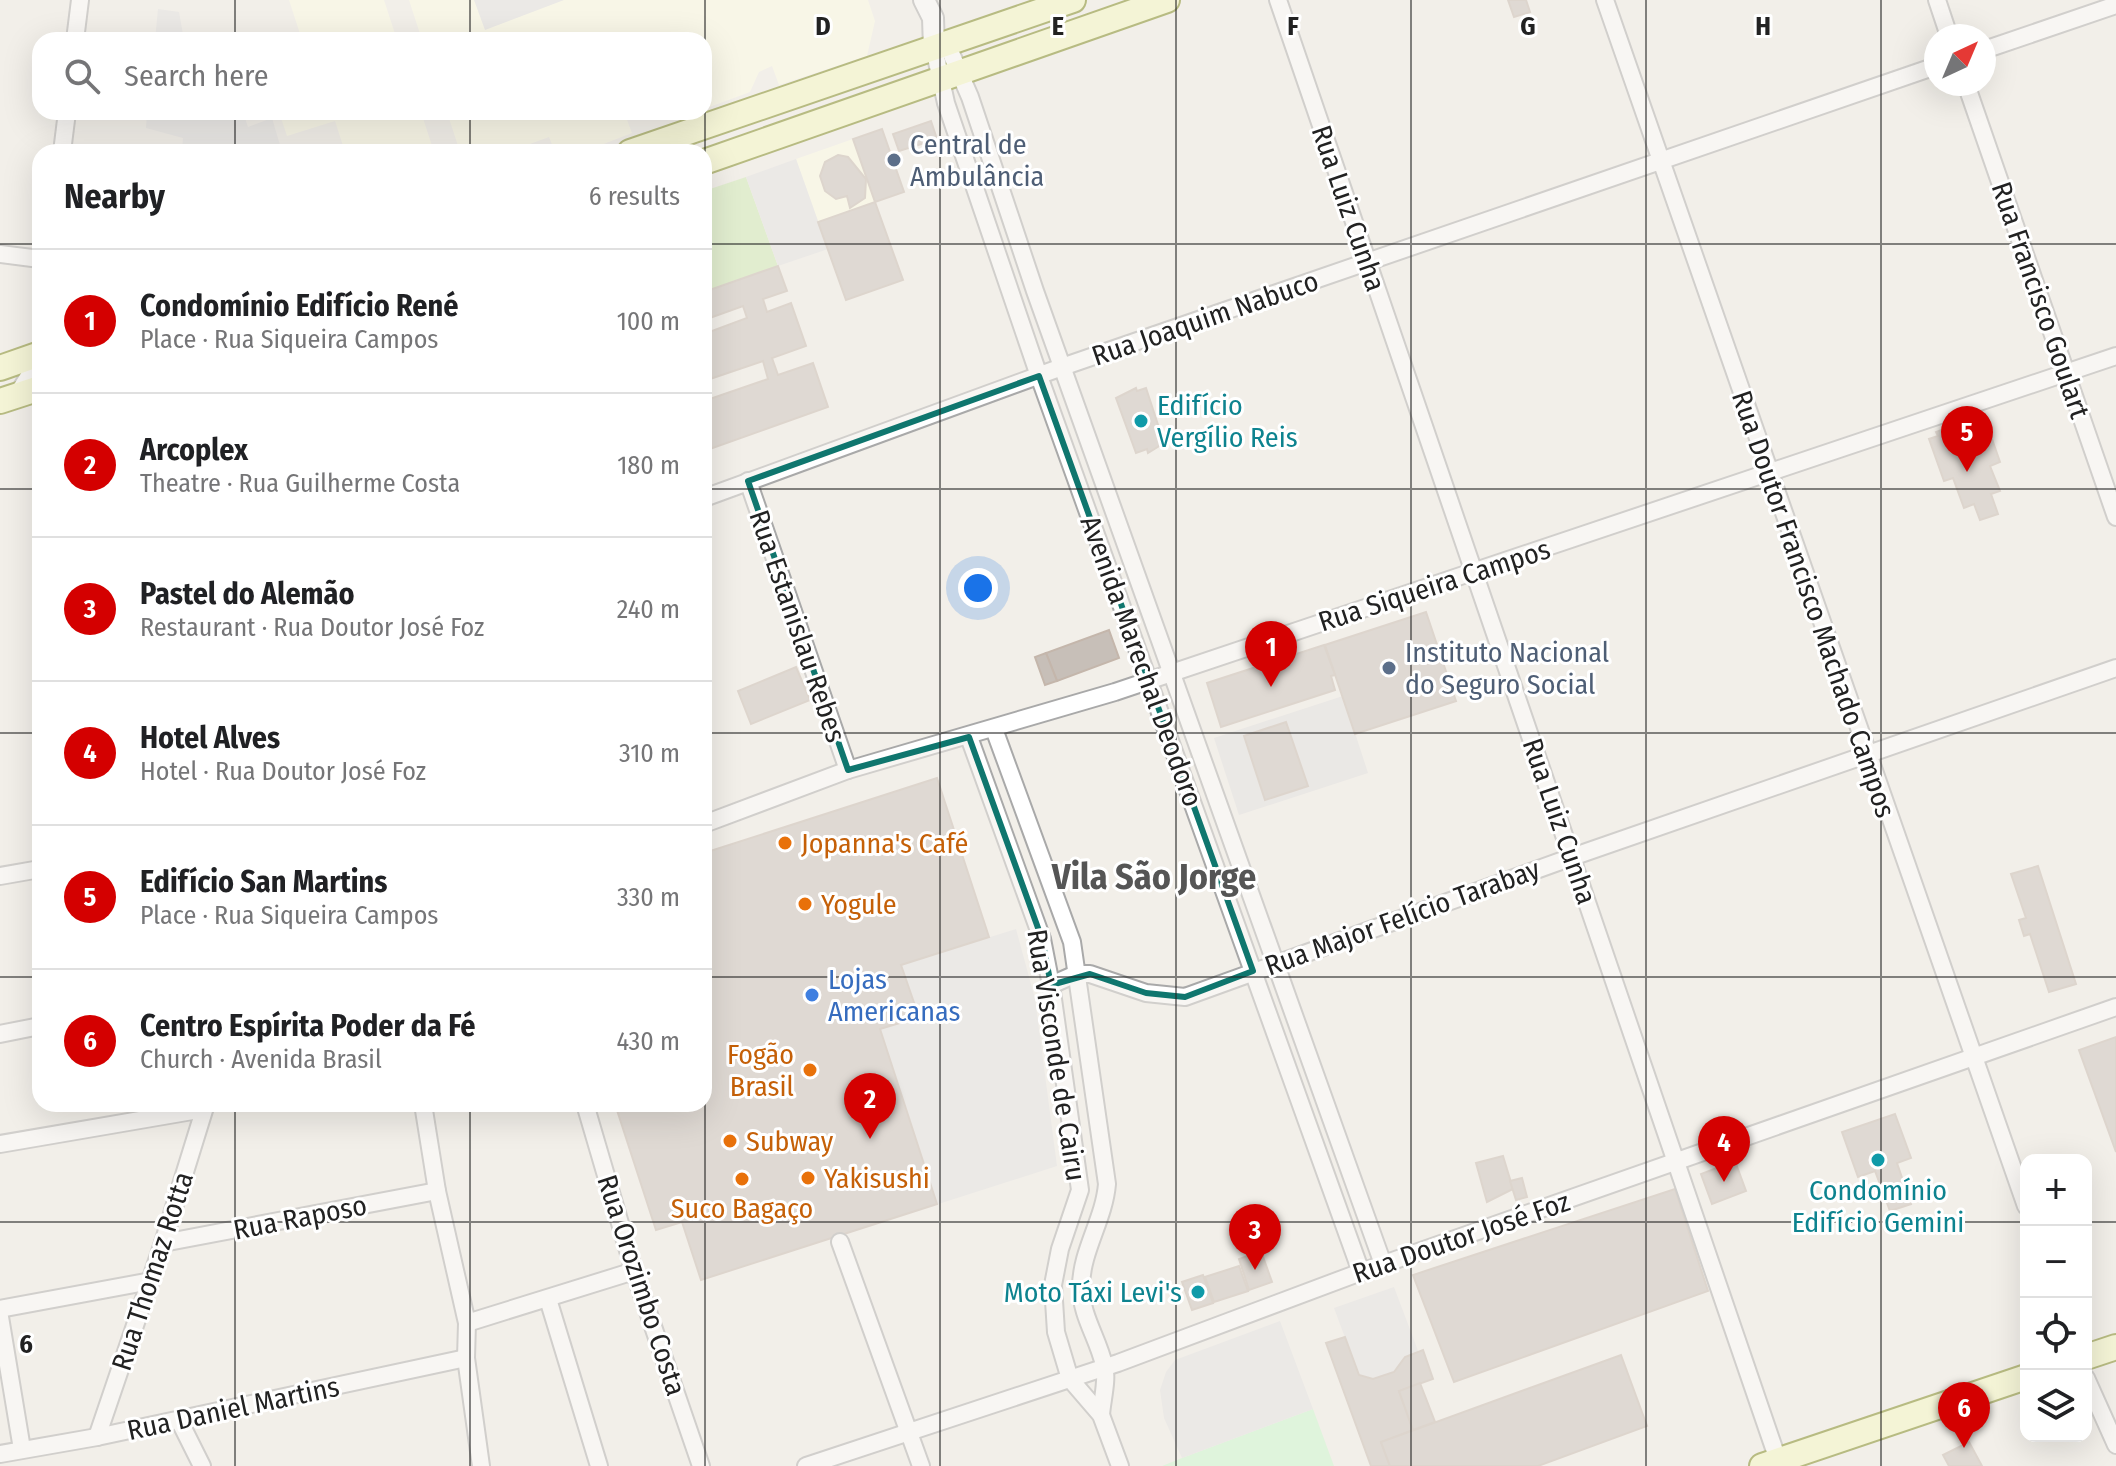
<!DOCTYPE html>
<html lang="en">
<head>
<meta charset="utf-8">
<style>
	body { margin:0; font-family:"Fira Sans Condensed",sans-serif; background:#f2f2f2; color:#202124 }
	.controls { position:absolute; right:24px; bottom:24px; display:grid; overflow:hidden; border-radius:16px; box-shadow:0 8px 32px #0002 }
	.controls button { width:72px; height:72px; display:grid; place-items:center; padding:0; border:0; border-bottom:2px solid #e0e0e0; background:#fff; color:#202124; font:40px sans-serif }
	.compass { position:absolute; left:1924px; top:24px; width:72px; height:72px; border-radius:50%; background:#fff; box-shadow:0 8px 32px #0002; rotate:44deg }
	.you { position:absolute; left:978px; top:588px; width:28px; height:28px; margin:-20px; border:6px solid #fff; border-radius:50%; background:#1a73e8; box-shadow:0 0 0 12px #1a73e833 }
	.badge { display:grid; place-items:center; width:52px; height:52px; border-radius:50%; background:#d40000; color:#fff; font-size:26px; font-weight:700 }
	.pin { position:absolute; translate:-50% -66px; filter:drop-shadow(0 2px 4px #0008) }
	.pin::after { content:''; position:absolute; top:42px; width:28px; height:24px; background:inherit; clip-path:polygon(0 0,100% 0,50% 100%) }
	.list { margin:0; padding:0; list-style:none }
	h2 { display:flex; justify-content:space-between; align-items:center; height:104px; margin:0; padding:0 32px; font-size:34px }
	h2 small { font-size:26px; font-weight:400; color:#757577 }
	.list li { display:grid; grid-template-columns:52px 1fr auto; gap:24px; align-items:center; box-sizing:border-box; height:144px; padding:0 32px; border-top:2px solid #e0e0e0 }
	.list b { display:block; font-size:30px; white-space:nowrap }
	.list p { margin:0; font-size:26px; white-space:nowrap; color:#757577 }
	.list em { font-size:26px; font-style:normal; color:#757577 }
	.icon { flex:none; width:44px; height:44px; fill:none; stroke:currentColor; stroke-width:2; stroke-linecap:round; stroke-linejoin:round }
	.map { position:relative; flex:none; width:2116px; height:1466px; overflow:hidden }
	.search { position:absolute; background:#fff; box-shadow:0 8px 32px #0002; left:32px; top:32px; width:680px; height:88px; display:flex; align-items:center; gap:20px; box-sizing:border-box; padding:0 28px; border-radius:24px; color:#757577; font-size:30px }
	.panel { position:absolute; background:#fff; box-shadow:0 8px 32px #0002; left:32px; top:144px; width:680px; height:968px; border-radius:24px }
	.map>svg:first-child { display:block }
</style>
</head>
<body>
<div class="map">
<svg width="2116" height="1466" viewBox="0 0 2116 1466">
	<rect width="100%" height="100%" fill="#f2efe9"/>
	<path fill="#e0dfdf" d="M1343,696l25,77 -129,42 -25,-77z"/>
	<g fill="#ffffe5">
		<path d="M289,0h95l13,40h-95z"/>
		<path d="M409,0h459l7,21 -8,35 -88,29 -7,-19 -13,6 -9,20 -46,17v-69h-282z"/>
		<path d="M279,112h142l13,40h-89l-10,-31 -48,15z"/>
		<path d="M447,112h177l8,21 -49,19h-28l-6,-15 -41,15h-48z"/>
		<path d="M853,139l22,63 -57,20 -22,-63z"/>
	</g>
	<path fill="#cdebb0" d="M746,177l32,89 -74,26v-101z"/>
	<path fill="#c8facc" d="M1313,1409l21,57h-172l20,-8z"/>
	<g fill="#e2e2e2">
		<path d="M474,0h90l-79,30z"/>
		<path d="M158,9l21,3 5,28h-29z"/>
		<path d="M147,112h96l5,15 24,-9 10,34h-100l1,-14 -37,-10z"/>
		<path d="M796,159l32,90 -50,17 -32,-89z"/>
		<path d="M1016,929l19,70 22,167 -356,114 -19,-58 -26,8 -41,-126h89l176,-75 38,-12 -17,-52z"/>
		<path d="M1394,1287l32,85 -60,22 -32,-86z"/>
		<path d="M1280,1321l33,88 -131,49 -18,-40 -4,-28 6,-18 9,-12z"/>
	</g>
	<g fill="#c7bfb8" stroke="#c4b6ab" stroke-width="2">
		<path d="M1508,0h18l4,12 -16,5z"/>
		<path d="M931,121l6,18 -38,12 -6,-17z"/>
		<path d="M882,129l22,63 -29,10 -22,-63z"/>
		<path d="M838,155l10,2 18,22 -1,19 -15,10 -3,-12 -11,3 -11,-8 -5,-15 5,-14z"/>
		<path d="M875,202l28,78 -57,20 -28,-78z"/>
		<path d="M778,266l9,25 -24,8 4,13 24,-9 15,43 -34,12 6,17 35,-12 15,44 -124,44v-50l64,-22 -5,-18 -59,20v-47l43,-16 -4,-12 -39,14v-28z"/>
		<path d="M1136,388l1,3 9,-3 18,55 -16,10 -1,-4 -11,4 -20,-55z"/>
		<path d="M1976,418l1,4 8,-3 15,43 -10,4 10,25 -9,3 7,20 -18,6 -6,-16 -10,4 -11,-30 -9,3 -15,-42 9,-3 -2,-4 8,-3 1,4 26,-9 -2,-4z"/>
		<path d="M1426,612l30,89 -101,33 -30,-89z"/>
		<path d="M1109,630l10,28 -62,23 -11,-28z"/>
		<path d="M1324,645l11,30 -4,1 4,14 -114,37 -14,-44z"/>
		<path d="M1046,653l11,28 -12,4 -10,-28z"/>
		<path d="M796,667l14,33 -59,24 -13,-33z"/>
		<path d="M1286,722l22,64 -43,14 -21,-64z"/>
		<path d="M937,778l52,159 -88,28 18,52 -39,12 57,175 -236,76 -19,-58 -26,8 -41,-126h89v-251z"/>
		<path d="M2038,866l38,118 -27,8 -19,-58 -6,2 -5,-16 7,-2 -15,-44z"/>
		<path d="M2116,1037v115l-37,-102z"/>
		<path d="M1895,1114l16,44 -14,5 14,41 -21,7 -15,-40 -17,6 -16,-45z"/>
		<path d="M1503,1156l10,33 -26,13 -11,-39z"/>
		<path d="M1735,1161l11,30 -34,13 -11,-30z"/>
		<path d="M1522,1178l5,19 -11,3 -6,-19z"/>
		<path d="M1675,1189l33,102 -254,91 -41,-107z"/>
		<path d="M1261,1251l11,31 -23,8 -10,-31z"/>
		<path d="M1239,1266l9,25 -34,11 -9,-25z"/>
		<path d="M1203,1275l10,28 -21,7 -10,-28z"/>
		<path d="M1345,1337l14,38 14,4 21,-7 11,-15 18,-7 10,29 -34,12 14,39 -32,12 9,24h-19l-45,-123z"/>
		<path d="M1621,1355l26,71 -109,40h-148l-9,-24z"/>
		<path d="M1420,1383l15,39 -22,8 -14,-39z"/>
		<path d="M1969,1442l13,24h-33l-6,-11z"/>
	</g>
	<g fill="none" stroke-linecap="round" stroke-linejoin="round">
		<g stroke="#a9a9a9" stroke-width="20">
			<g id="minor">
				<path d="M1278,0l500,1460"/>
				<path d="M1605,0l421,1206"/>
				<path d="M1937,0l12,36"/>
				<path d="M75,40l5,-40"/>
				<path d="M947,44l23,53 65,194 348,973"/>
				<path d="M934,48l12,55 93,273 322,896"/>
				<path d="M1984,50l132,-45"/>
				<path d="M1966,84l150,433"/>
				<path d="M62,152l5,-40"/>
				<path d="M0,254l40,5"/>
				<path d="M17,395l23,-37"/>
				<path d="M748,481l100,289"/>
				<path d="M704,498l358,-131 874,-301"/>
				<path d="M994,729l78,213 35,242c-3,36 -26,67 -26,103 0,29 17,51 23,78 4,14 -2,35 -3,50"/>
				<path d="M969,737l73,202 9,46 29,205 -20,59 -7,36 3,47 14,47 31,36 19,51"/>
				<path d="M704,824l144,-54 267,-78 1001,-336"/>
				<path d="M0,876l40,-7"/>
				<path d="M1051,985l25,-11h14l56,19 39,4 387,-140 544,-189"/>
				<path d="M0,1034l40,-8"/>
				<path d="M423,1104l14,87 30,132 -1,35 15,108"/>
				<path d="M585,1104l49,167 67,195"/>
				<path d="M0,1144l204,-35"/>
				<path d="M840,1242l81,224"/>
				<path d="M163,1243l274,-52"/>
				<path d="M548,1299l51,167"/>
				<path d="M0,1309l151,-28"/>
				<path d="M0,1317l22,132"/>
				<path d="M467,1323l167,-52"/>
				<path d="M2086,1378l30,67"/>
				<path d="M179,1420l23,46"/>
				<path d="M97,1437l66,-194 43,-139"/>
				<path d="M0,1454l97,-17 369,-79"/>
				<path d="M806,1466l312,-103 243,-91 755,-265"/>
			</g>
		</g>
		<g stroke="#a9a9a9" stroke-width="24">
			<path id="tertiary" d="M924,0l9,18 1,30"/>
		</g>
		<g stroke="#707d05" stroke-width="28">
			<g id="secondary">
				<path d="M630,152l443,-152"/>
				<path d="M704,162l463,-162"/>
				<path d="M0,368l40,-14"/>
				<path d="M0,401l40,-13"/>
				<path d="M2086,1357l30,-10"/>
				<path d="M1762,1466l264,-89"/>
			</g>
		</g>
		<use href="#minor" stroke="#fff" stroke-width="16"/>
		<use href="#tertiary" stroke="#fff" stroke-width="20"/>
		<use href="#secondary" stroke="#f7fabf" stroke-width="24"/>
	</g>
	<path d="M0 0H2116V1466H0ZM1039,376l214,595 -68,26 -39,-4 -56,-19 -39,11 -9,-46 -73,-202 -121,33 -100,-289z" fill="#f2efe9" fill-opacity=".55" fill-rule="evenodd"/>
	<path fill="none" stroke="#0f766e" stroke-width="6" stroke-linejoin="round" d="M1039,376l214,595 -68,26 -39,-4 -56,-19 -39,11 -9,-46 -73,-202 -121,33 -100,-289z"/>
	<path fill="none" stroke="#222" stroke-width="2" stroke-opacity="0.55" d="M235,0v40M470,0v40M705,0v1466M940,0v1466M1176,0v1466M1411,0v1466M1646,0v1466M1881,0v1466M235,112v40M470,112v40M0,244h40M704,244h1412M0,489h40M704,489h1412M0,733h40M704,733h1412M0,977h40M704,977h1412M235,1104v362M470,1104v362M0,1222h2026M2086,1222h30"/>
	<g fill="#5c6f8a" stroke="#fff" stroke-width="3">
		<circle cx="894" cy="160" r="8"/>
		<circle cx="1389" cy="668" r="8"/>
	</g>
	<g fill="#0f9aa8" stroke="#fff" stroke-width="3">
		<circle cx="1141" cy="421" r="8"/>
		<circle cx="1878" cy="1160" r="8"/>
		<circle cx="1198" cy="1292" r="8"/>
	</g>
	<g fill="#e8710a" stroke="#fff" stroke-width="3">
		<circle cx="785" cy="843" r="8"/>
		<circle cx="805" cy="904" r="8"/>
		<circle cx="810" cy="1070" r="8"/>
		<circle cx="730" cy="1141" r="8"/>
		<circle cx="808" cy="1178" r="8"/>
		<circle cx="742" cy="1179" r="8"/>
	</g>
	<circle fill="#3f7fe0" stroke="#fff" stroke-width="3" cx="812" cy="995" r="8"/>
	<g text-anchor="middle" stroke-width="6" stroke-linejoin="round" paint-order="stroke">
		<g font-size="28" fill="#4e5e75" stroke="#fff" text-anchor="start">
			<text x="910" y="154">Central de<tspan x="910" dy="32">Ambulância</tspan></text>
			<text x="1405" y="662">Instituto Nacional<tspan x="1405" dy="32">do Seguro Social</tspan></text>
		</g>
		<g font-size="28" fill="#222" stroke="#fff">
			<text transform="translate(1349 208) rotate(71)" y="10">Rua Luiz Cunha</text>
			<text transform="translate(2041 300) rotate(71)" y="10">Rua Francisco Goulart</text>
			<text transform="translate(1205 318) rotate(-19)" y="10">Rua Joaquim Nabuco</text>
			<text transform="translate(1434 585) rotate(-18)" y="10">Rua Siqueira Campos</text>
			<text transform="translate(1814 604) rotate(71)" y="10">Rua Doutor Francisco Machado Campos</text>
			<text transform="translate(798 626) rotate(71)" y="10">Rua Estanislau Rebes</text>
			<text transform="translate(1142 661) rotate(70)" y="10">Avenida Marechal Deodoro</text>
			<text transform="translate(1560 821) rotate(71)" y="10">Rua Luiz Cunha</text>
			<text transform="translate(1402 917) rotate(-20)" y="10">Rua Major Felício Tarabay</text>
			<text transform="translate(1057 1055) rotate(81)" y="10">Rua Visconde de Cairu</text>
			<text transform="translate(300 1217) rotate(-11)" y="10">Rua Raposo</text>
			<text transform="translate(1461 1237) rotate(-19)" y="10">Rua Doutor José Foz</text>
			<text transform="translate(152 1271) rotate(-72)" y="10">Rua Thomaz Rotta</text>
			<text transform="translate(642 1285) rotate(72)" y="10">Rua Orozimbo Costa</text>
			<text transform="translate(233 1408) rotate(-12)" y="10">Rua Daniel Martins</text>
		</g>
		<g font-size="28" fill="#0d838f" stroke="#fff" text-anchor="start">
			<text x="1157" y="415">Edifício<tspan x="1157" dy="32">Vergílio Reis</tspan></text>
			<text x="1878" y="1200" text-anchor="middle">Condomínio<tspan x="1878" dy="32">Edifício Gemini</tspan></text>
			<text x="1182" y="1302" text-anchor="end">Moto Táxi Levi's</text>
		</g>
		<g font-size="28" fill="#c56008" stroke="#fff" text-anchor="start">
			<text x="801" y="853">Jopanna's Café</text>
			<text x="821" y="914">Yogule</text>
			<text x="794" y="1064" text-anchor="end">Fogão<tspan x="794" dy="32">Brasil</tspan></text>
			<text x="746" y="1151">Subway</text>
			<text x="824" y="1188">Yakisushi</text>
			<text x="742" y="1218" text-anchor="middle">Suco Bagaço</text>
		</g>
		<g font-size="28" fill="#366cbe" stroke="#fff" text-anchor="start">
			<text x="828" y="989">Lojas<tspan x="828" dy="32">Americanas</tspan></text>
		</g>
		<g font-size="36" font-weight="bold" fill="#555" stroke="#fff">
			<text x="1154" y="889">Vila São Jorge</text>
		</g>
	</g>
	<g font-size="26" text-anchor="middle" font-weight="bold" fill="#222" stroke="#fff" stroke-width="6" stroke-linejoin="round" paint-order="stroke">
		<text x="823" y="35">D</text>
		<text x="1058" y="35">E</text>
		<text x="1293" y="35">F</text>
		<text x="1528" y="35">G</text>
		<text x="1763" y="35">H</text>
		<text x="26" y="1353">6</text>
	</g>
</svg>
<div class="controls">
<button>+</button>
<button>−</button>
<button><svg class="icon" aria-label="locate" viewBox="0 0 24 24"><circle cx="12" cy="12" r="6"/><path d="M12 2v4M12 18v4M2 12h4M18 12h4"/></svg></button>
<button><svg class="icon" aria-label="layers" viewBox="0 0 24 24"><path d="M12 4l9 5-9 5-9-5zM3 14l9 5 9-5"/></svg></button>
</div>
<svg class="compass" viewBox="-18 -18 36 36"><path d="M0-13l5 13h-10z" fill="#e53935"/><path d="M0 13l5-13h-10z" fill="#757577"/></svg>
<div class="you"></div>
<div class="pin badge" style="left:1271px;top:687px">1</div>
<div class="pin badge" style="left:870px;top:1139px">2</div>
<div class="pin badge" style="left:1255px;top:1270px">3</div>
<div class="pin badge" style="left:1724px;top:1182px">4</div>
<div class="pin badge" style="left:1967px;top:472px">5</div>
<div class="pin badge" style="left:1964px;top:1448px">6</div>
<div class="search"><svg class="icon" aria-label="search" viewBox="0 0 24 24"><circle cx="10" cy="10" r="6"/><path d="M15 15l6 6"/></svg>Search here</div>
<section class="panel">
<h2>Nearby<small>6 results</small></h2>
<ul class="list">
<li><span class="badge">1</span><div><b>Condomínio Edifício René</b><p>Place · Rua Siqueira Campos</p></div><em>100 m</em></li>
<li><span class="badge">2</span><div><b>Arcoplex</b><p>Theatre · Rua Guilherme Costa</p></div><em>180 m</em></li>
<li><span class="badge">3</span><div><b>Pastel do Alemão</b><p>Restaurant · Rua Doutor José Foz</p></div><em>240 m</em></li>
<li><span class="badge">4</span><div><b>Hotel Alves</b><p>Hotel · Rua Doutor José Foz</p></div><em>310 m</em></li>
<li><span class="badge">5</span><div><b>Edifício San Martins</b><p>Place · Rua Siqueira Campos</p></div><em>330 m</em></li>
<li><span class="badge">6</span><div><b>Centro Espírita Poder da Fé</b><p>Church · Avenida Brasil</p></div><em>430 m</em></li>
</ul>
</section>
</div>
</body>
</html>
